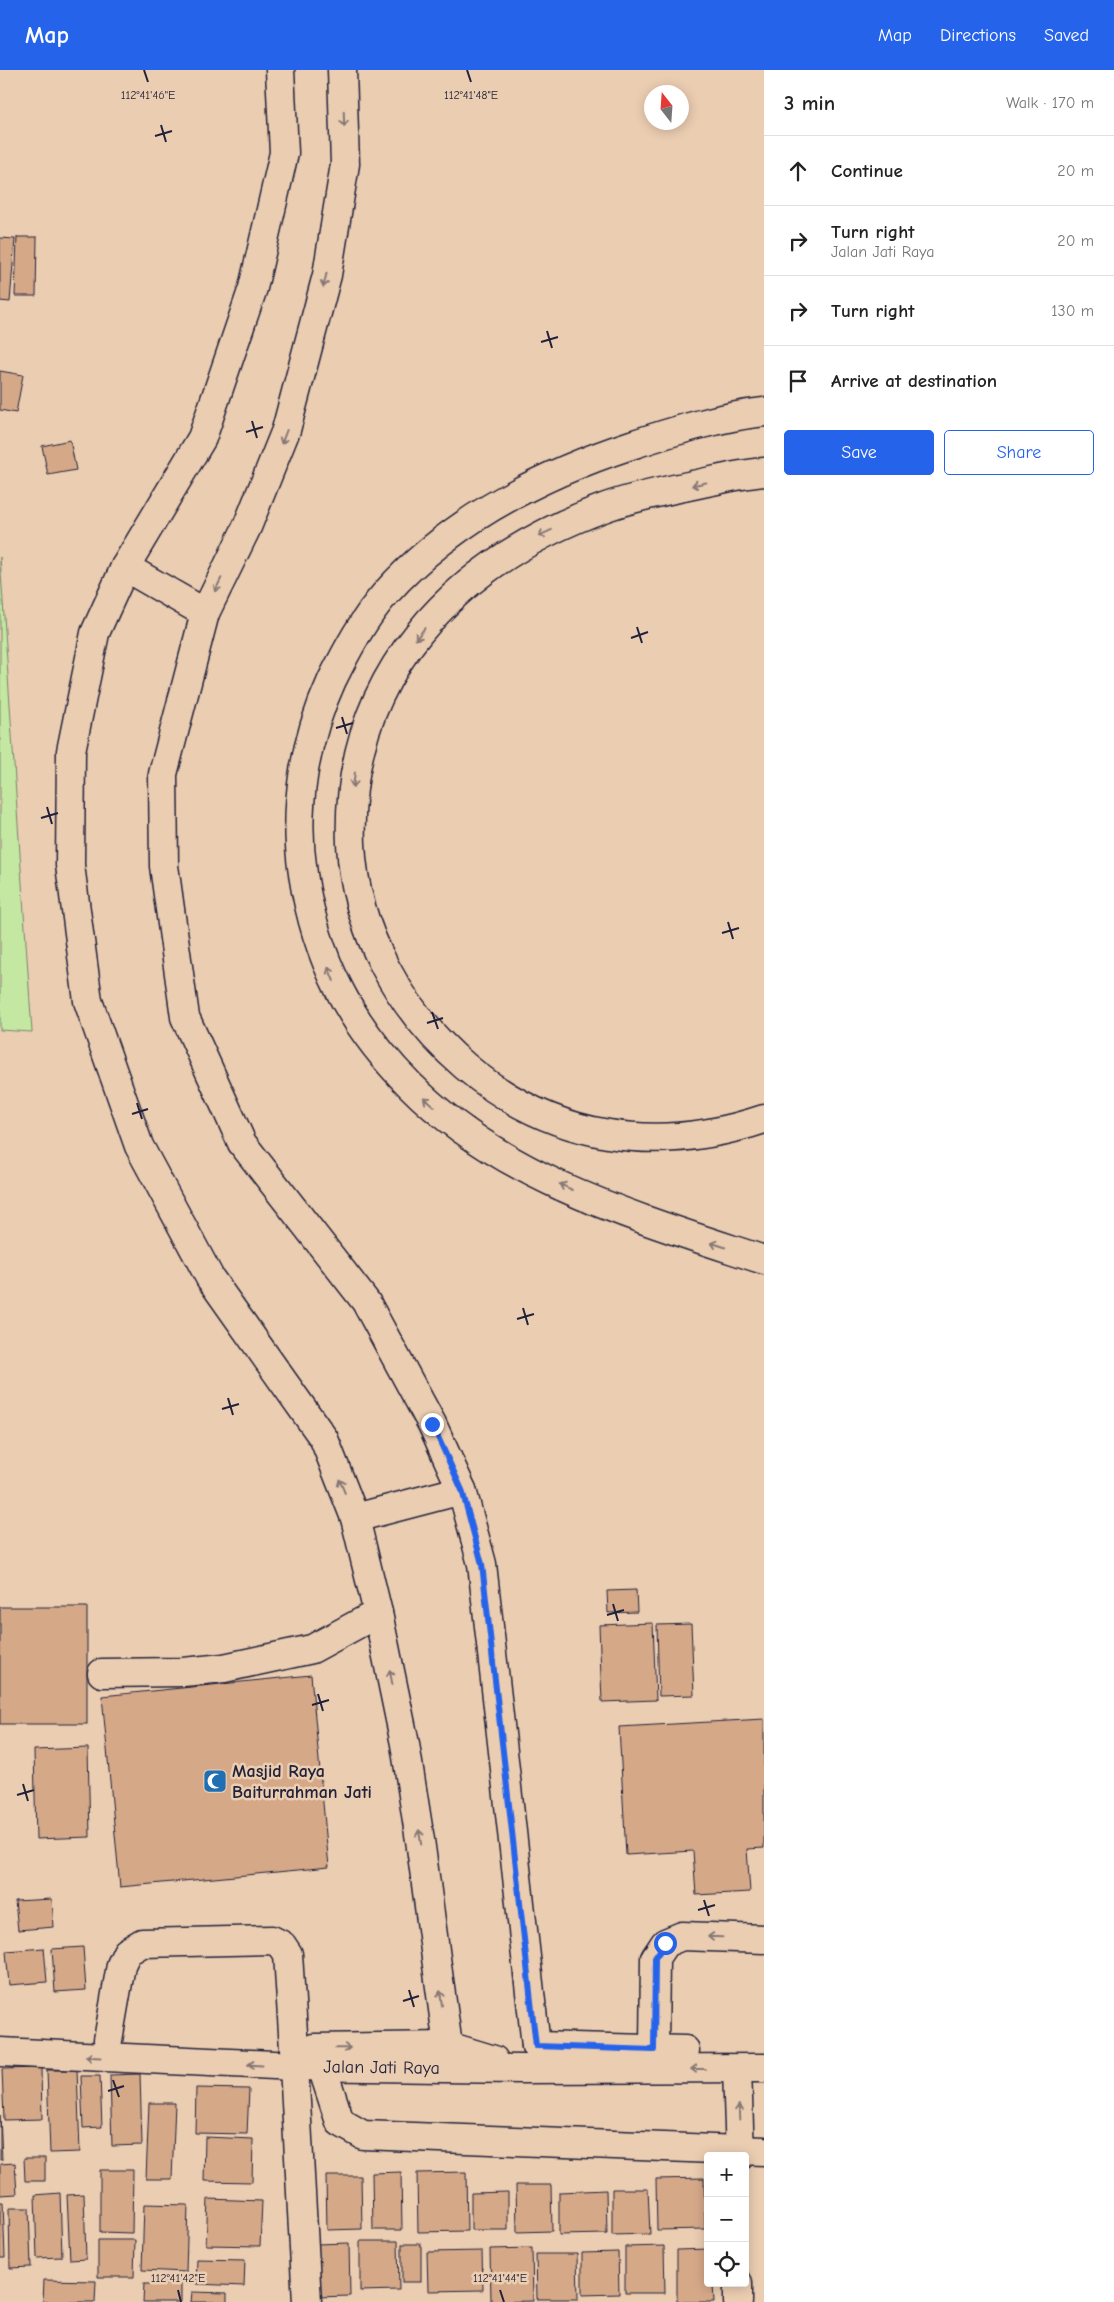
<!DOCTYPE html>
<html lang="en">
<head>
<meta charset="utf-8">
<style>
	body { margin:0; font-family:"Comic Neue",sans-serif; background:#f6f6f6; color:#222 }
	.controls { position:absolute; right:15px; bottom:15px; display:grid; overflow:hidden; border-radius:5px; box-shadow:0 2px 12px #0003 }
	.controls button { width:45px; height:45px; display:grid; place-items:center; padding:0; border:0; border-bottom:1px solid #e0e0e0; background:#fff; color:#222; font:25px sans-serif }
	.compass { position:absolute; left:644px; top:15px; width:45px; height:45px; border-radius:50%; background:#fff; box-shadow:0 2px 12px #0003; rotate:343deg }
	.stop { position:absolute; width:15px; height:15px; margin:-11px; border:4px solid #2563eb; border-radius:50%; background:#fff }
	.stop.end { background:#2563eb; border-color:#fff; box-shadow:0 1px 5px #0008 }
	.list { margin:0; padding:0; list-style:none }
	h2 { display:flex; justify-content:space-between; align-items:center; height:65px; margin:0; padding:0 20px; font-size:21px }
	h2 small { font-size:16px; font-weight:400; color:#767676 }
	.list li { display:grid; grid-template-columns:32px 1fr auto; gap:15px; align-items:center; box-sizing:border-box; height:70px; padding:0 20px; border-top:1px solid #e0e0e0 }
	.list b { display:block; font-size:19px; white-space:nowrap }
	.list p { margin:0; font-size:16px; white-space:nowrap; color:#767676 }
	.list em { font-size:16px; font-style:normal; color:#767676 }
	.actions { display:flex; gap:10px; padding:15px 20px }
	.actions a { flex:1; padding:11px 0; border:1px solid #2563eb; border-radius:5px; text-align:center; font-size:18px; color:#2563eb }
	.actions .main { background:#2563eb; color:#fff }
	.icon { flex:none; width:28px; height:28px; fill:none; stroke:currentColor; stroke-width:2; stroke-linecap:round; stroke-linejoin:round }
	.map { position:relative; flex:none; width:764px; height:2232px; overflow:hidden }
	header { display:flex; align-items:center; gap:30px; box-sizing:border-box; height:70px; padding:0 25px; background:#2563eb; color:#fff }
	header strong { font-size:24px }
	nav { display:flex; gap:28px; margin-inline-start:auto; font-size:18px }
	main { display:flex }
	aside { flex:1; background:#fff }
	.map>svg:first-child { display:block }
</style>
</head>
<body>
<header>
<strong>Map</strong>
<nav><a>Map</a><a>Directions</a><a>Saved</a></nav>
</header>
<main>
<div class="map">
<svg width="764" height="2232" viewBox="0 0 764 2232">
	<rect width="100%" height="100%" fill="#ebcdb1"/>
	<filter id="ink" filterUnits="userSpaceOnUse"><feTurbulence type="fractalNoise" baseFrequency=".02" numOctaves="2"/><feDisplacementMap in="SourceGraphic" scale="10" xChannelSelector="R" yChannelSelector="G"/><feConvolveMatrix kernelMatrix="1 2 1 2 8 2 1 2 1" color-interpolation-filters="sRGB"/></filter>
	<g filter="url(#ink)">
		<path fill="#c4e8a2" stroke="#73856e" d="M0,487l32,475 -32,-2z"/>
		<g fill="#d5a888" stroke="#22223b">
			<path d="M17,167h20l-1,59h-21z"/>
			<path d="M0,168l15,1 -5,63 -10,-1z"/>
			<path d="M0,301l23,4 -7,38 -16,-3z"/>
			<path d="M70,370l6,30 -28,5 -6,-29z"/>
			<path d="M636,1520l1,22 -29,1 -1,-22z"/>
			<rect x="0" y="1537" width="87" height="117"/>
			<path d="M653,1553l3,77 -54,2 -3,-77z"/>
			<path d="M691,1554l3,71 -35,1 -2,-71z"/>
			<path d="M311,1605l18,192 -209,20 -18,-191z"/>
			<path d="M764,1649v129l-17,1 3,43 -54,3 -3,-44 -67,4 -7,-128z"/>
			<path d="M88,1678l2,89 -54,2 -2,-89z"/>
			<path d="M52,1829l2,28 -36,3 -3,-29z"/>
			<path d="M83,1877l3,43 -31,2 -3,-43z"/>
			<path d="M44,1878l3,34 -38,3 -3,-34z"/>
			<path d="M41,1998l1,51 -38,1 -2,-51z"/>
			<path d="M47,2000h30l3,82 -30,1z"/>
			<path d="M140,2004l2,71 -30,1 -2,-71z"/>
			<path d="M81,2006h19l2,51 -19,1z"/>
			<path d="M196,2018l53,1 -2,45 -52,-1z"/>
			<path d="M149,2033h26l-3,76h-26z"/>
			<path d="M0,2045l2,45h-2z"/>
			<path d="M205,2067l48,2 -1,43 -48,-1z"/>
			<path d="M24,2088h21v23h-20z"/>
			<path d="M15,2093l2,31 -17,1v-31z"/>
			<path d="M100,2100h33l-1,63 -32,-1z"/>
			<path d="M401,2102l1,58h-29l-1,-57z"/>
			<path d="M466,2102l1,59 -49,1 -1,-59z"/>
			<path d="M326,2106h35l1,53 -35,1z"/>
			<path d="M704,2108l1,51 -48,1 -1,-51z"/>
			<path d="M516,2115h35l1,46 -35,1z"/>
			<path d="M612,2119h36l2,45 -38,1z"/>
			<path d="M606,2120l1,44 -48,1v-43z"/>
			<path d="M508,2122v38h-37v-37z"/>
			<path d="M60,2123l2,64 -25,1 -2,-63z"/>
			<path d="M84,2124l2,65 -16,1 -3,-65z"/>
			<path d="M208,2129l54,2 -2,45 -54,-1z"/>
			<path d="M0,2132h3l2,56h-5z"/>
			<path d="M144,2134l44,1 -2,67 -44,-2z"/>
			<path d="M9,2138h20l2,59 -21,1z"/>
			<path d="M98,2170h37l-1,37h-36z"/>
			<path d="M360,2171h38l1,49 -39,1z"/>
			<path d="M349,2173l1,53 -34,1v-53z"/>
			<rect x="402" y="2174" width="19" height="38"/>
			<path d="M664,2176l1,47h-40v-46z"/>
			<path d="M532,2178l1,53 -42,1 -1,-53z"/>
			<path d="M708,2179v34h5l1,19h-37v-52z"/>
			<path d="M482,2181l1,39 -55,1 -1,-39z"/>
			<path d="M618,2182l1,42 -37,1v-42z"/>
			<path d="M536,2184h41l1,45h-41z"/>
			<path d="M197,2189l48,1 -1,26 -48,-2z"/>
			<path d="M44,2210l52,1 -1,21h-52z"/>
			<path d="M144,2214h37v18h-38z"/>
			<path d="M192,2222l35,1v9h-36z"/>
		</g>
		<g fill="none" stroke-linecap="round" stroke-linejoin="round">
			<g stroke="#22223b" stroke-width="31">
				<g id="minor">
					<path d="M280,0l4,83 -31,135 -51,150 -77,129 -30,66 -24,118 -1,114 18,136 51,145 71,132 114,161 31,79 23,95 27,131 15,96 28,206"/>
					<path d="M342,0l3,94 -18,111 -41,155 -39,97 -42,86 -42,161 1,92 21,151 57,126 124,159 66,122 30,66 20,74 54,482"/>
					<path d="M125,497l80,46"/>
					<path d="M355,1448l107,-28"/>
					<path d="M102,1603l81,-1 41,-4 88,-19 66,-36"/>
					<path d="M108,1970l13,-75 6,-13 15,-9 130,-3 10,5 6,9 6,95"/>
					<path d="M654,1980l1,-92 10,-15 17,-7 82,3"/>
					<path d="M294,1996l13,236"/>
					<path d="M322,1997l18,55 23,13 401,16"/>
					<path d="M737,1999l3,87"/>
					<path d="M738,2232v-19"/>
				</g>
			</g>
			<g stroke="#22223b" stroke-width="31">
				<g id="major">
					<path d="M536,1976l149,4"/>
					<path d="M314,1978l134,-2 46,14"/>
					<path id="s1" d="M0,1982l294,14 229,3 241,-1"/>
				</g>
			</g>
			<g stroke="#22223b" stroke-width="31">
				<g id="highway">
					<path d="M764,342c-45,5 -90,19 -133,33 -91,30 -180,75 -245,148 -22,25 -39,57 -54,87 -28,61 -39,128 -29,194 13,85 47,151 107,211 94,95 230,134 354,175"/>
					<path d="M764,402c-24,2 -47,8 -71,13 -29,6 -59,12 -87,22 -151,55 -262,168 -255,337 4,87 49,167 115,223 87,73 191,88 298,52"/>
				</g>
			</g>
			<use href="#minor" stroke="#ebcdb1" stroke-width="28"/>
			<use href="#major" stroke="#ebcdb1" stroke-width="28"/>
			<use href="#highway" stroke="#ebcdb1" stroke-width="28"/>
		</g>
		<defs><path id="oneway-shaft" d="M-6 0H5M1.5-3L5.5 0L1.5 3" fill="none" stroke-width="1.6" stroke-linecap="round" stroke-linejoin="round" transform="scale(1.25)"/></defs>
		<g stroke="#867876">
			<use href="#oneway-shaft" transform="translate(344 49) rotate(88)"/>
			<use href="#oneway-shaft" transform="translate(325 210) rotate(103)"/>
			<use href="#oneway-shaft" transform="translate(284 367) rotate(111)"/>
			<use href="#oneway-shaft" transform="translate(699 414) rotate(168)"/>
			<use href="#oneway-shaft" transform="translate(545 463) rotate(155)"/>
			<use href="#oneway-shaft" transform="translate(218 515) rotate(116)"/>
			<use href="#oneway-shaft" transform="translate(420 564) rotate(128)"/>
			<use href="#oneway-shaft" transform="translate(354 710) rotate(97)"/>
			<use href="#oneway-shaft" transform="translate(331 904) rotate(-112)"/>
			<use href="#oneway-shaft" transform="translate(429 1032) rotate(-139)"/>
			<use href="#oneway-shaft" transform="translate(566 1117) rotate(-156)"/>
			<use href="#oneway-shaft" transform="translate(718 1175) rotate(-162)"/>
			<use href="#oneway-shaft" transform="translate(342 1416) rotate(-112)"/>
			<use href="#oneway-shaft" transform="translate(391 1607) rotate(-101)"/>
			<use href="#oneway-shaft" transform="translate(420 1767) rotate(-99)"/>
			<use href="#oneway-shaft" transform="translate(715 1867) rotate(-178)"/>
			<use href="#oneway-shaft" transform="translate(441 1928) rotate(-97)"/>
			<use href="#oneway-shaft" transform="translate(343 1978) rotate(-1)"/>
			<use href="#oneway-shaft" transform="translate(93 1987) rotate(-177)"/>
			<use href="#oneway-shaft" transform="translate(255 1995) rotate(-177)"/>
			<use href="#oneway-shaft" transform="translate(698 1999) rotate(180)"/>
			<use href="#oneway-shaft" transform="translate(739 2042) rotate(-92)"/>
		</g>
	</g>
	<g fill="none" stroke-linecap="round" stroke-linejoin="round" filter="url(#ink)">
		<path stroke="#2563eb" stroke-width="6" d="M432,1354l30,66 20,74 54,482 118,4 1,-92 10,-15"/>
	</g>
	<path fill="none" stroke="#22223b" stroke-width="2" d="M144,0l4,12M467,0l4,12M161,55l5,17M155,66l17,-5M547,261l5,17M541,272l17,-5M252,351l5,17M246,362l17,-5M637,557l5,16M631,568l17,-6M342,647l5,17M336,658l17,-5M47,737l5,17M41,748l17,-5M728,852l5,17M722,863l17,-5M432,942l6,17M427,953l16,-5M137,1033l5,16M132,1044l16,-5M523,1238l5,17M517,1249l17,-5M228,1328l5,17M222,1339l17,-5M613,1534l5,17M607,1545l17,-5M318,1624l5,17M312,1635l17,-5M23,1714l5,17M17,1725l17,-5M704,1830l5,16M698,1840l17,-5M409,1920l5,17M403,1931l16,-5M113,2010l6,17M108,2021l16,-5M178,2220l3,12M500,2220l4,12"/>
	<defs>
		<g id="mosque-square" transform="scale(1.25)"><rect x="-9" y="-9" width="18" height="18" rx="4" fill="#1f6fb2" stroke="#ebcdb1"/><path d="M3.5-4.9A6 6 0 1 0 3.5 4.9A5 5 0 1 1 3.5-4.9Z" fill="#fff"/></g>
	</defs>
	<g fill-rule="evenodd">
		<use href="#mosque-square" x="215" y="1711"/>
	</g>
	<g text-anchor="middle" stroke-width="5" stroke-linejoin="round" paint-order="stroke">
		<g font-size="18" font-weight="bold" fill="#22223b" stroke="#ebcdb1" text-anchor="start">
			<text x="232" y="1707">Masjid Raya<tspan x="232" dy="21">Baiturrahman Jati</tspan></text>
		</g>
		<g font-size="18" fill="#22223b" stroke="#ebcdb1">
			<text dy="6" stroke="none"><textPath href="#s1" startOffset="382">Jalan Jati Raya</textPath></text>
		</g>
	</g>
	<g font-size="12" text-anchor="middle" fill="#22223b" stroke="#ebcdb1" stroke-width="5" stroke-linejoin="round" paint-order="stroke">
		<text x="148" y="29">112°41'46"E</text>
		<text x="471" y="29">112°41'48"E</text>
		<text x="178" y="2212">112°41'42"E</text>
		<text x="500" y="2212">112°41'44"E</text>
	</g>
</svg>
<div class="controls">
<button>+</button>
<button>−</button>
<button><svg class="icon" aria-label="locate" viewBox="0 0 24 24"><circle cx="12" cy="12" r="6"/><path d="M12 2v4M12 18v4M2 12h4M18 12h4"/></svg></button>
</div>
<svg class="compass" viewBox="-18 -18 36 36"><path d="M0-13l5 13h-10z" fill="#e53935"/><path d="M0 13l5-13h-10z" fill="#767676"/></svg>
<div class="stop" style="left:665px;top:1873px"></div>
<div class="stop end" style="left:432px;top:1354px"></div>
</div>
<aside>
<h2>3 min<small>Walk · 170 m</small></h2>
<ul class="list">
<li><svg class="icon" aria-label="ahead" viewBox="0 0 24 24"><path d="M12 20V5M6 11l6-6 6 6"/></svg><div><b>Continue</b></div><em>20 m</em></li>
<li><svg class="icon" aria-label="right" viewBox="0 0 24 24"><path d="M7 20v-9h11M14 6l5 5-5 5"/></svg><div><b>Turn right</b><p>Jalan Jati Raya</p></div><em>20 m</em></li>
<li><svg class="icon" aria-label="right" viewBox="0 0 24 24"><path d="M7 20v-9h11M14 6l5 5-5 5"/></svg><div><b>Turn right</b></div><em>130 m</em></li>
<li><svg class="icon" aria-label="arrive" viewBox="0 0 24 24"><path d="M6 21V4h12l-3 4 3 4H6"/></svg><div><b>Arrive at destination</b></div></li>
</ul>
<div class="actions"><a class="main">Save</a><a>Share</a></div>
</aside>
</main>
</body>
</html>
